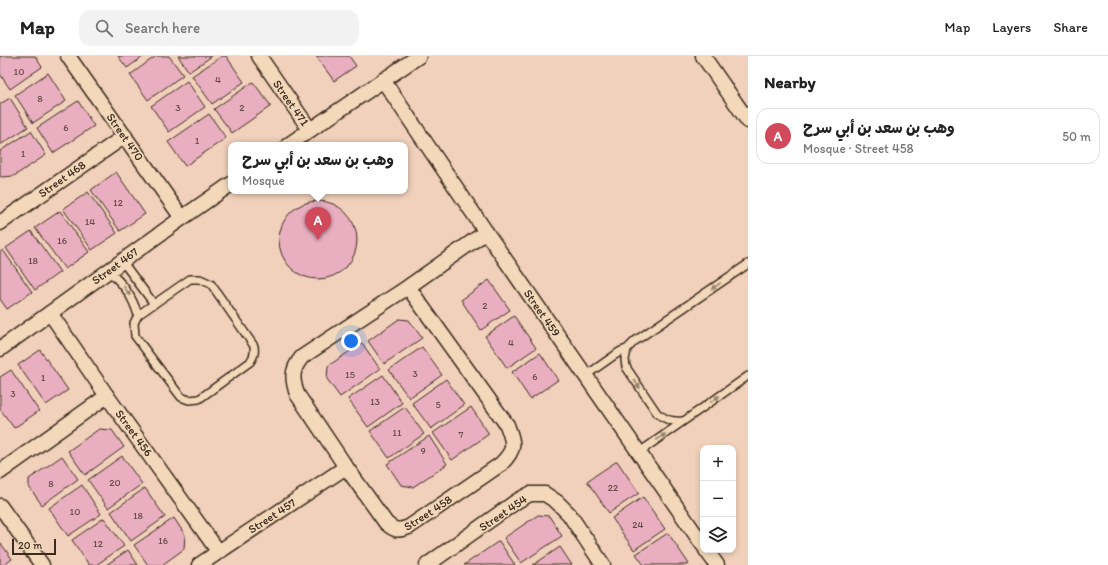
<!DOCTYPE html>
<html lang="en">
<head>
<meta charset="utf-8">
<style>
	body { margin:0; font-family:Itim,"Playpen Sans Arabic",sans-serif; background:#f2f2f2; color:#222 }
	.controls { position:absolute; right:12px; bottom:12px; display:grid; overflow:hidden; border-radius:8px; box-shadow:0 2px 6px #0003 }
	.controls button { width:36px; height:36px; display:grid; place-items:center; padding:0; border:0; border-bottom:1px solid #e0e0e0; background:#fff; color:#222; font:20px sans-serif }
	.scale { position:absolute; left:12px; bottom:10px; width:44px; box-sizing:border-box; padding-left:4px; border:2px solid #3b2a1e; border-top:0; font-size:11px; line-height:14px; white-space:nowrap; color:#3b2a1e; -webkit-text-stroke:3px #f3d9ba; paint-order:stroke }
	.you { position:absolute; left:351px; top:285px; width:14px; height:14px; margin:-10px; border:3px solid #fff; border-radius:50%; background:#1a73e8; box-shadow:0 0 0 6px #1a73e833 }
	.badge { display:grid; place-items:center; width:26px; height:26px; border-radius:50%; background:#d1495b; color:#fff; font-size:13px; font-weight:700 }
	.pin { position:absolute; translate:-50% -33px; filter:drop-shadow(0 1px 2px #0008) }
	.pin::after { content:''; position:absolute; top:21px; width:14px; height:12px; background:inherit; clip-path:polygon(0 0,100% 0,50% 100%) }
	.popup { position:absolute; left:228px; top:86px; width:180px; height:52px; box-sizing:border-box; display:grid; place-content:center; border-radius:8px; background:#fff; filter:drop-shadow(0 1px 3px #0005); font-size:13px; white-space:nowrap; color:#767676 }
	.popup b { font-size:15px; color:#222 }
	.popup::after { content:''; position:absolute; left:50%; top:100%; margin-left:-8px; border:8px solid transparent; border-top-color:#fff }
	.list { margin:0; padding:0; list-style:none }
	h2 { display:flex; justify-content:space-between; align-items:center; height:52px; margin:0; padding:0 16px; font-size:17px }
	h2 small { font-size:13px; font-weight:400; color:#767676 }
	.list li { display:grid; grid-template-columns:26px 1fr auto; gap:12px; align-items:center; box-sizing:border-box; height:56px; margin:0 8px 8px; padding:0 8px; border:1px solid #e0e0e0; border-radius:12px }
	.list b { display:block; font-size:15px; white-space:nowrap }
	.list p { margin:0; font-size:13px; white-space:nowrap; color:#767676 }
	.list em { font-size:13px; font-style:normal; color:#767676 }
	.icon { flex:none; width:22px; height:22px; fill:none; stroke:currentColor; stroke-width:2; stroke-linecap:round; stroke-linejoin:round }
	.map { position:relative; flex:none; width:748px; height:509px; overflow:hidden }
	header { display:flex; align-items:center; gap:24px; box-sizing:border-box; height:56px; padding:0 20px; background:#fff; border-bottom:1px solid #e0e0e0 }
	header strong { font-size:19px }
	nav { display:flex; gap:22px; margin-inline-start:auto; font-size:14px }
	.search { width:280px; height:36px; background:#f2f2f2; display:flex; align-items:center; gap:10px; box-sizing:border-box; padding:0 14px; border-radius:12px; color:#767676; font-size:15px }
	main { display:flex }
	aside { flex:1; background:#fff }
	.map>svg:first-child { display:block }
</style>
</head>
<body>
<header>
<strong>Map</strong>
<div class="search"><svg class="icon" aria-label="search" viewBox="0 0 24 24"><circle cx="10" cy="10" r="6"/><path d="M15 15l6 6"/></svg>Search here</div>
<nav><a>Map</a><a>Layers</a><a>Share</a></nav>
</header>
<main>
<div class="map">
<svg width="748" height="509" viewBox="0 0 748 509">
	<rect width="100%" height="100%" fill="#f1d1bb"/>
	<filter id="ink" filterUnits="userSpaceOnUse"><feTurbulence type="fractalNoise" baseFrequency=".025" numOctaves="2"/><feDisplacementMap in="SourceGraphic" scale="8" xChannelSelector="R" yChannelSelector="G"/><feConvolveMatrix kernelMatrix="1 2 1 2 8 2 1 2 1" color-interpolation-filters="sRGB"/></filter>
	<g filter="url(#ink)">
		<g fill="#e9afc1" stroke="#3b2a1e">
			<path d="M1,0h34l7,11 -32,22 -10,-15v-17z"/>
			<path d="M118,0h26l-17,12z"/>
			<path d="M156,0h13l14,19 -35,25 -18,-25z"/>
			<path d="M178,0h34l-23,16z"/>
			<path d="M222,0h4l18,26 -32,22 -20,-28z"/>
			<path d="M316,0h33l7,10 -22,15z"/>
			<path d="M48,17l18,28 -33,22 -18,-28z"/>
			<path d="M187,25l18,26 -36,25 -18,-26z"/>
			<path d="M253,26l18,24 -39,27 -18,-24z"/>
			<path d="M10,42l18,29 -28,18v-41z"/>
			<path d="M78,45l16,25 -41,27 -16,-25z"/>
			<path d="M209,58l17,24 -41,28 -17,-24z"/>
			<path d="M31,75l15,24 -32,21 -13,1 -1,-1v-25z"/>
			<path d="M116,116l29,42 -25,17 -29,-41z"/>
			<path d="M88,136l29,41 -25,17 -29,-41z"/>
			<circle cx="318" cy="184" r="39"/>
			<path d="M60,155l29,41 -24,17 -30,-41z"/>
			<path d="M31,175l29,41 -25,18 -29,-42z"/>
			<path d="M3,194l29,42 -25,17 -7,-10v-47z"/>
			<path d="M489,224l21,30 -29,20 -20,-30z"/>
			<path d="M514,260l22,32 -29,20 -22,-32z"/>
			<path d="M399,263l10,1 13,18 -38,26 -16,-23z"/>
			<path d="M362,287l18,26 -40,28 -13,-18 1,-13z"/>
			<path d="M422,291l20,28 -33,23 -20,-28z"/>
			<path d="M40,294l28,40 -22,15 -28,-40z"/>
			<path d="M540,297l18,27 -28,19 -18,-27z"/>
			<path d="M11,314l28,41 -25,17 -14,-19v-32z"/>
			<path d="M383,319l19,28 -34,24 -20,-28z"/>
			<path d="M446,323l18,26 -33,24 -19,-26z"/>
			<path d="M405,351l19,27 -35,24 -19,-27z"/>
			<path d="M471,351l18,27 -37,26 -19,-27z"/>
			<path d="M99,373l13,1 12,17 -39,28 -17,-24z"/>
			<path d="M429,380l18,28 -34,23 -12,-2 -14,-21z"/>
			<path d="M62,400l16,23 -36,26 -13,-18v-8z"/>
			<path d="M122,400l20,28 -34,24 -20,-28z"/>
			<path d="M617,405l22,32 -30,20 -22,-32z"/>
			<path d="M82,429l19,29 -33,22 -19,-28z"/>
			<path d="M145,432l20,29 -34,24 -20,-29z"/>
			<path d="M643,441l22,32 -31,21 -22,-32z"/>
			<path d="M538,459l11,1 13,20 -41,27 -17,-25z"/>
			<path d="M104,462l20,28 -28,19h-7l-17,-25z"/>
			<path d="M174,462l11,17 -1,14 -22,16h-14l-14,-20z"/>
			<path d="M668,477l21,31 -2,1h-43l-8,-11z"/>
			<path d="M499,485l16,24h-51z"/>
			<path d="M0,486l12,17 -8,6h-4z"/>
			<path d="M560,491l12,18h-39z"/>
			<path d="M128,494l10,15h-32z"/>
		</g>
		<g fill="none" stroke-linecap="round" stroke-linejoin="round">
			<g stroke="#3b2a1e" stroke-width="10">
				<g id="lane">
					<path d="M122,205l32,43"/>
					<path d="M108,215c16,13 24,25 30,44"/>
					<path d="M190,223h10l11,5 43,62c1,7 0,10 -4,16l-51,37 -10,1 -8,-3 -46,-61 -1,-13 4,-8z"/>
					<path d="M627,293l-2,11 1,7 31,46c7,6 16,9 25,8"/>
					<path d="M585,320l30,-21 6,-4 6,-2 8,-8 113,-77"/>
					<path d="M638,397l110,-77"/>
				</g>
			</g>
			<g stroke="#3b2a1e" stroke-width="17">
				<g id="street">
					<path d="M68,0l114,162"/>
					<path d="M259,0l51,74"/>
					<path d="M703,0l45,65"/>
					<path d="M383,24l103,152 217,313"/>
					<path d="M288,89l131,-89"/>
					<path d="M0,167l125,-87"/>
					<path d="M408,231l99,138c7,19 9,24 -6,39l-92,63c-11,4 -14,4 -23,-4l-40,-56 -49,-73c-5,-15 -6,-24 5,-37l106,-70 78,-55"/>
					<path d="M50,257l57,83 111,155"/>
					<path d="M0,293l182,-131 49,-34"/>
					<path d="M0,416l107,-76"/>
					<path d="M0,450l42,59"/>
					<path d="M706,494l11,15"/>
					<path d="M199,509l147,-98"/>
					<path d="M427,509l90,-64 13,-7h15l12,8 12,12 34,51"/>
				</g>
			</g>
			<use href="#lane" stroke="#f3d9ba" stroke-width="7"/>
			<use href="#street" stroke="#f3d9ba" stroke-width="14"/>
		</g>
		<defs><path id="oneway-solid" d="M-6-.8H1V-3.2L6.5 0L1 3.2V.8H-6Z"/></defs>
		<g fill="#97826c">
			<use href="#oneway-solid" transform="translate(716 230) rotate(146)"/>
			<use href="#oneway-solid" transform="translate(127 235) rotate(56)"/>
			<use href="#oneway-solid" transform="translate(637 328) rotate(56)"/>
			<use href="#oneway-solid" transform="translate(715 343) rotate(-35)"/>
			<use href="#oneway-solid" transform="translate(661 381) rotate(-35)"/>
		</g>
	</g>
	<g text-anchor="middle" stroke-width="3" stroke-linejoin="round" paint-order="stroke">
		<g font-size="10" fill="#664b47">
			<text x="19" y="19">10</text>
			<text x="218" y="27">4</text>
			<text x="40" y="46">8</text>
			<text x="178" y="55">3</text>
			<text x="242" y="55">2</text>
			<text x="66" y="75">6</text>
			<text x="197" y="88">1</text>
			<text x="23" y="101">1</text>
			<text x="118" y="150">12</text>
			<text x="90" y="169">14</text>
			<text x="62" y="188">16</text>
			<text x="33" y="208">18</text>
			<text x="485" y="253">2</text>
			<text x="511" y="290">4</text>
			<text x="415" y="321">3</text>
			<text x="350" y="322">15</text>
			<text x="535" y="324">6</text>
			<text x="43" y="325">1</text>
			<text x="13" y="341">3</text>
			<text x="375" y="349">13</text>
			<text x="438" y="352">5</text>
			<text x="397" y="380">11</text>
			<text x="461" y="382">7</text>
			<text x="423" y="398">9</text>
			<text x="115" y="430">20</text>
			<text x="51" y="431">8</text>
			<text x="613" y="435">22</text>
			<text x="75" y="459">10</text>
			<text x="138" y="463">18</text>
			<text x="638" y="472">24</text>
			<text x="163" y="488">16</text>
			<text x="98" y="491">12</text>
		</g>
		<g font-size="12" fill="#3b2a1e" stroke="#f3d9ba">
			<text transform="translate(291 47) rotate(55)" y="4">Street 471</text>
			<text transform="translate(125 81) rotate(55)" y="4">Street 470</text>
			<text transform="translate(62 123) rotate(-35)" y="4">Street 468</text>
			<text transform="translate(115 210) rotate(-36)" y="4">Street 467</text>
			<text transform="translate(542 257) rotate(55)" y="4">Street 459</text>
			<text transform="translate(134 377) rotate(54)" y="4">Street 456</text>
			<text transform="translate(428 457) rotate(-33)" y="4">Street 458</text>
			<text transform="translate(503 457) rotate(-34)" y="4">Street 454</text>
			<text transform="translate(272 460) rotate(-33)" y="4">Street 457</text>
		</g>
	</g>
</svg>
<div class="controls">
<button>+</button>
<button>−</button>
<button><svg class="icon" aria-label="layers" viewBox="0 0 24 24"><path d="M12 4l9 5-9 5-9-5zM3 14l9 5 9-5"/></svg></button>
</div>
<div class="scale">20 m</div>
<div class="you"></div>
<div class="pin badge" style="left:318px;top:184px">A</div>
<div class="popup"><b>وهب بن سعد بن أبي سرح</b>Mosque</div>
</div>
<aside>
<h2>Nearby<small></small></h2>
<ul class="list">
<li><span class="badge">A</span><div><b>وهب بن سعد بن أبي سرح</b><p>Mosque · Street 458</p></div><em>50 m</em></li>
</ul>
</aside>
</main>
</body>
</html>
